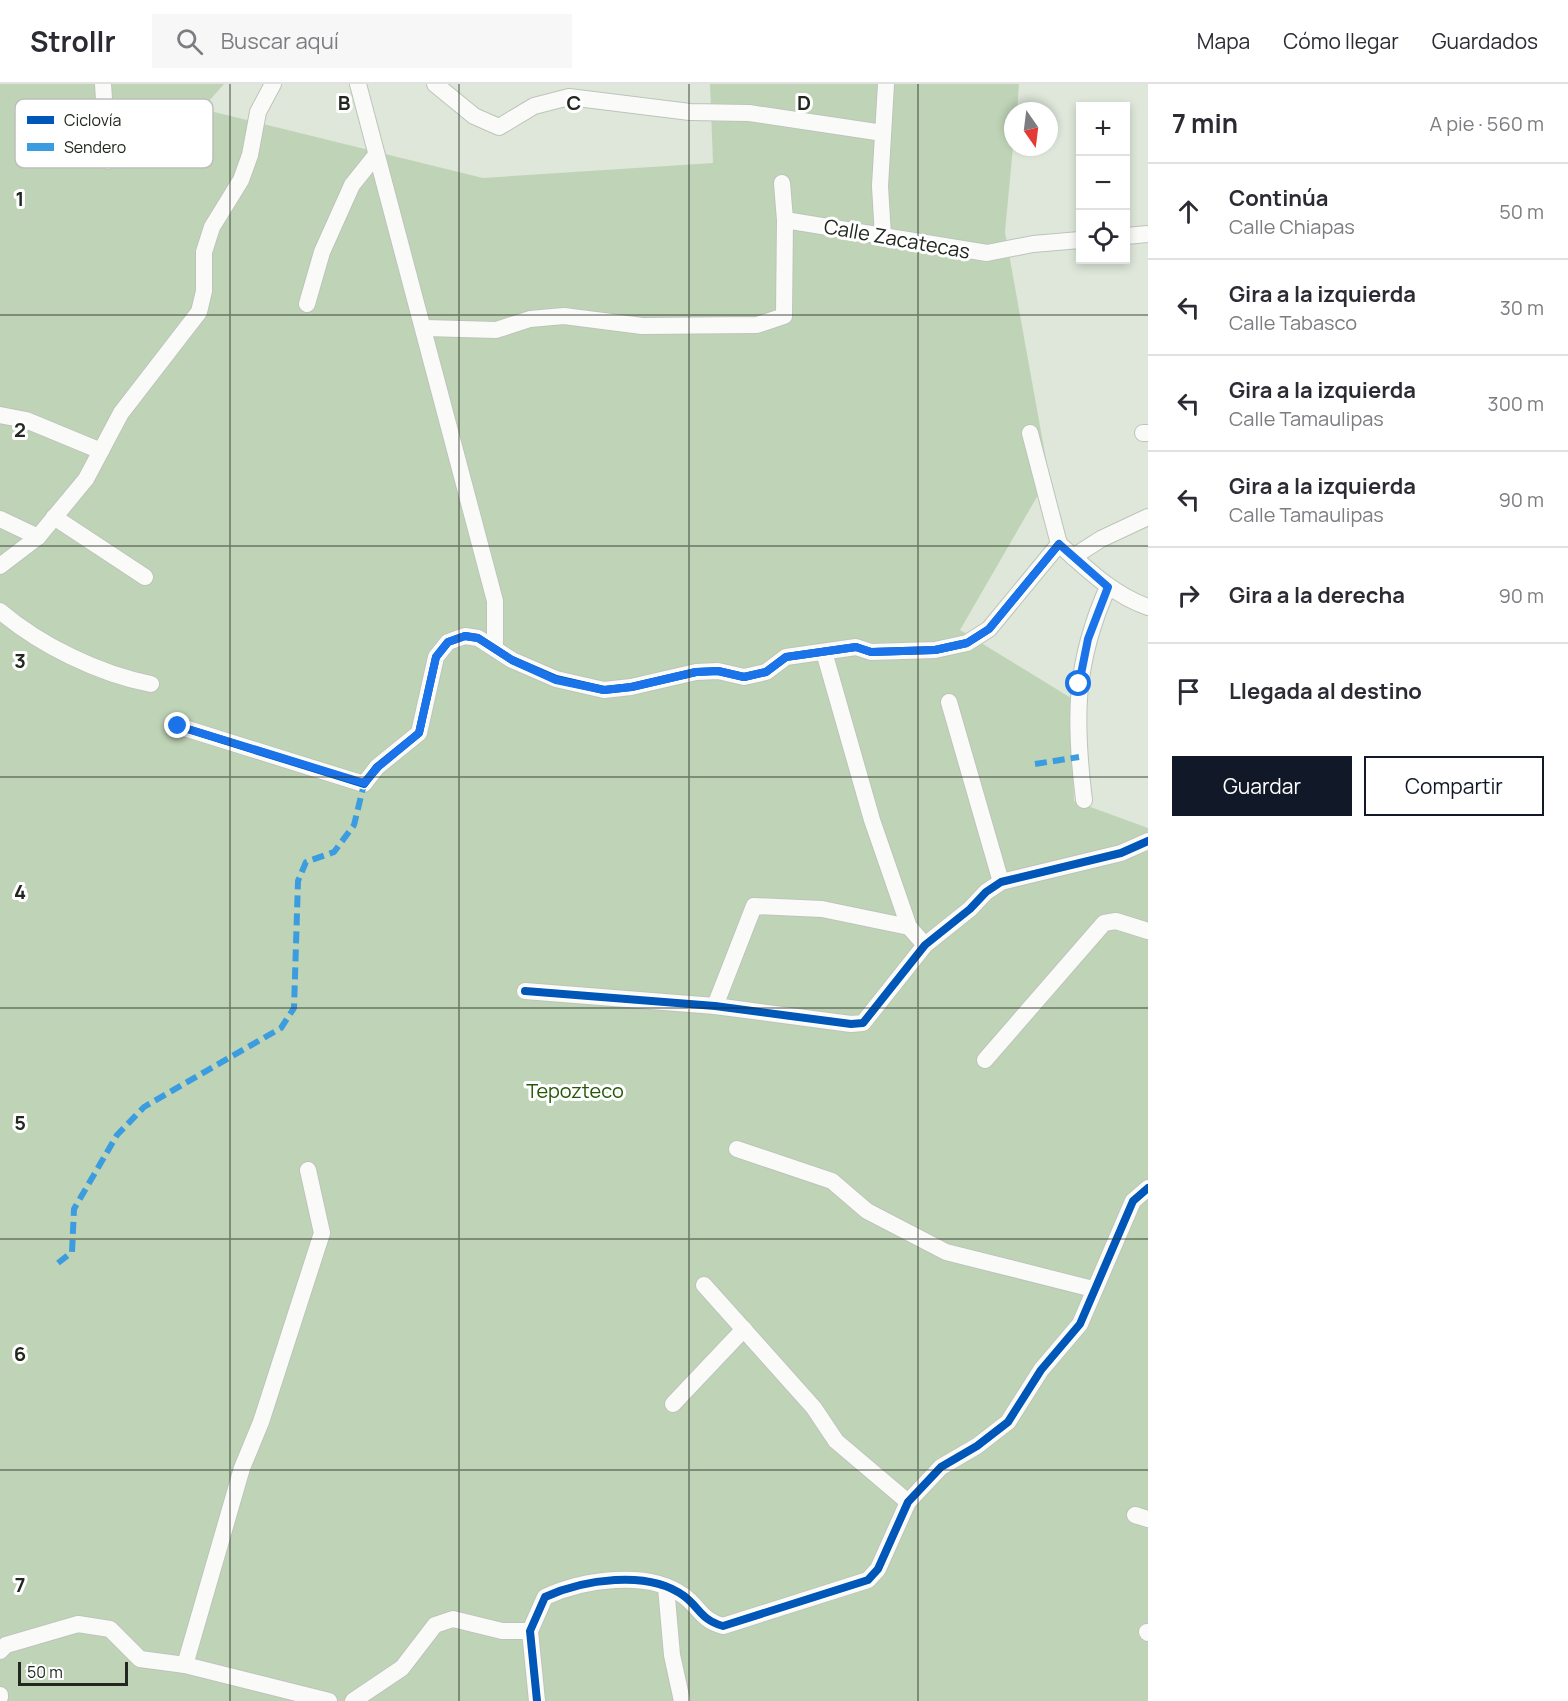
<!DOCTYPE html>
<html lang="es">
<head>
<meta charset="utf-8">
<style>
	body { margin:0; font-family:Manrope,sans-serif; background:#f7f7f7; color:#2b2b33 }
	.controls { position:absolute; right:18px; top:18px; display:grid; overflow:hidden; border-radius:0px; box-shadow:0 3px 9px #0003 }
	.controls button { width:54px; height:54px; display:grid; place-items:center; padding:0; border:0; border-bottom:2px solid #e1e1e2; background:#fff; color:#2b2b33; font:30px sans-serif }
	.compass { position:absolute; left:1004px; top:18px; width:54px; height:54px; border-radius:50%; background:#fff; box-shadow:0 3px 9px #0003; rotate:166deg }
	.scale { position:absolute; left:18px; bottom:15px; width:110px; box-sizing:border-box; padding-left:6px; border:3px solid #22281f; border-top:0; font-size:16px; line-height:21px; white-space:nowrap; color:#22281f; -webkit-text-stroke:4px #fff; paint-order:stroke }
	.stop { position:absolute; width:18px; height:18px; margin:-14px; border:4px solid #1a73e8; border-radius:50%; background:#fff }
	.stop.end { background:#1a73e8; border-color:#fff; box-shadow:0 2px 6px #0008 }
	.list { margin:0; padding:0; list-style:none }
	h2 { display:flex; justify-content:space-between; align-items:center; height:78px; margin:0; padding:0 24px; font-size:26px }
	h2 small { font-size:20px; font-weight:400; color:#7c7c81 }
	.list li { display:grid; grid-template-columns:39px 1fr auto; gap:18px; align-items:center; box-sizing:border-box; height:96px; padding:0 24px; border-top:2px solid #e1e1e2 }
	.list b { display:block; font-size:22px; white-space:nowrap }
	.list p { margin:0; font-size:20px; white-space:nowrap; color:#7c7c81 }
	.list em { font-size:20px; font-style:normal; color:#7c7c81 }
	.actions { display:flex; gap:12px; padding:18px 24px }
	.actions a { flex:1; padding:14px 0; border:2px solid #111827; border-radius:0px; text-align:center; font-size:21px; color:#111827 }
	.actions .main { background:#111827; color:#fff }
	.icon { flex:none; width:33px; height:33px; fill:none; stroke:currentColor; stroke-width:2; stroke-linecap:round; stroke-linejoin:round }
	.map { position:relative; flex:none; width:1148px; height:1617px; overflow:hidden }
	header { display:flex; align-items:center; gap:36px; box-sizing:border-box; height:84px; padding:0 30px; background:#fff; border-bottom:2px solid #e1e1e2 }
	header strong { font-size:28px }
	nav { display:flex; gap:33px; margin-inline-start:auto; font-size:21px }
	.search { width:420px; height:54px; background:#f7f7f7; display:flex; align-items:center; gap:15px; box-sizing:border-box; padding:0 21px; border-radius:0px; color:#7c7c81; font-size:22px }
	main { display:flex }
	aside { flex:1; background:#fff }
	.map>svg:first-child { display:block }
</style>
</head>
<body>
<header>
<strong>Strollr</strong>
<div class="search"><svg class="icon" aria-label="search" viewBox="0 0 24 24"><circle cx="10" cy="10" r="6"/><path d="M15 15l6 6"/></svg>Buscar aquí</div>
<nav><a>Mapa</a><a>Cómo llegar</a><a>Guardados</a></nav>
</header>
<main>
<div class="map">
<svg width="1148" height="1617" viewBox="0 0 1148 1617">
	<rect width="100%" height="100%" fill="#dee7da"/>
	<path fill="#bfd4b7" d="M0,0h224l-22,25 281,69 230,-15 -3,-79h309l-2,27h-4v36l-8,85 44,244 -89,154 111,68 3,103 74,27v873h-1148z"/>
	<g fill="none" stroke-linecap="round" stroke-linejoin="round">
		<g stroke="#bdc4ba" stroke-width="18">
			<g id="street">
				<path d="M103,0l5,77"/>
				<path d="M358,0l137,517v46"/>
				<path d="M435,0l39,32 25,11 35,-21 35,-9 121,15 59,1 134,20"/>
				<path d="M785,136l202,33 46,-9 47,-4"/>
				<path d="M883,152l-3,-50 6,-102"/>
				<path d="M1126,152l22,-2"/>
				<path d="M307,220l15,-52 30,-67 24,-30"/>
				<path d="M425,244l71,2 34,-11 34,-3 78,10 115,-1 27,-9 1,-96 -3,-37"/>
				<path d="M0,331l26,5 75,31"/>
				<path d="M1030,349l29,111"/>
				<path d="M1143,349h5"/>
				<path d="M54,433l91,60"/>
				<path d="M0,435l38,18"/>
				<path d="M1059,460c28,25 54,51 89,63"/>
				<path d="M1073,473l28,-18 47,-22"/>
				<path d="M0,482l38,-29 48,-58 35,-66 78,-101 5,-21v-39l8,-25 29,-47 9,-25 8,-43 15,-28"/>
				<path d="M0,527c40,34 99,63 151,73"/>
				<path d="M824,568l48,168 37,107"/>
				<path d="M949,618l52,180"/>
				<path d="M178,642l186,58 13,-17 42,-34 17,-76 12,-15 17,-6 13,2 34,22 44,19 48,11 27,-3 65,-15 22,-1 26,6 22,-5 20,-15 70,-10 15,5 64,-2 32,-7 22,-14 70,-85"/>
				<path d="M1084,716c-10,-81 -10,-137 24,-213"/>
				<path d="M525,907l190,15 136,18 12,-1 62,-78 45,-36 16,-17 15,-10 120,-29 27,-12"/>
				<path d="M715,922l39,-100 68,3 87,18 16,18"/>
				<path d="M985,976l119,-137 12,-2 32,10"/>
				<path d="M737,1065l95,32 35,30 79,41 147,37"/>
				<path d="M704,1201l110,123 22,33 72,61"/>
				<path d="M673,1320l71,-75"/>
				<path d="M1135,1431l13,4"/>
				<path d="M666,1503l6,68 10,46"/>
				<path d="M1147,1548l1,1"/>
				<path d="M0,1567l6,-6 72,-21 32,5 30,30 45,6 144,36"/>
				<path d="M185,1581l57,-197 19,-46 61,-189 -14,-63"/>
				<path d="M0,1611v2"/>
				<path d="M353,1617l49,-33 33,-43 18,-6 49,12h28"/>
				<path d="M537,1617l-7,-70 15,-34c37,-17 103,-28 139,-1 16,12 17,24 39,30l145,-46 10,-11 30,-67 33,-35 36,-21 31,-24 33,-52 39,-46 53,-123 15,-13"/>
			</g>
		</g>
		<use href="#street" stroke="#fafbf9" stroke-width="16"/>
		<g stroke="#3c9ce0" stroke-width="6" stroke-dasharray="12 6" stroke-linecap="butt">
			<path d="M1035,680l44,-7"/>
			<path d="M58,1179l14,-11 2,-43 43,-74 27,-28 137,-79 13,-20 4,-127 8,-19 28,-10 20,-27 10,-41"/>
		</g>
		<g stroke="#fff" stroke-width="11">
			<g id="cycleway">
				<path d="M178,642l186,58 13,-17 42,-34 17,-76 12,-15 17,-6 13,2 34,22 44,19 48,11 27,-3 65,-15 22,-1 26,6 22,-5 20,-15 70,-10 15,5 64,-2 32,-7 22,-14 70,-85"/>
				<path d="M525,907l190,15 136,18 12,-1 62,-78 45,-36 16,-17 15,-10 120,-29 27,-12"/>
				<path d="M537,1617l-7,-70 15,-34c37,-17 103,-28 139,-1 16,12 17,24 39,30l145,-46 10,-11 30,-67 33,-35 36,-21 31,-24 33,-52 39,-46 53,-123 15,-13"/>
			</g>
		</g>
		<use href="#cycleway" stroke="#0057b8" stroke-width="8"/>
	</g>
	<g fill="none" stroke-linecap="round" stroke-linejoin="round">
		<path stroke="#1a73e8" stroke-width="8" d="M178,642l186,57 14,-16 41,-34 17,-76 12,-15 17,-6 13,2 34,22 44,20 48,10 28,-3 64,-15 22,-1 26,6 22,-5 20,-15 70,-10 15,5 64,-2 32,-7 22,-14 70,-85 49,43 -20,52 -9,45"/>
	</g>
	<path fill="none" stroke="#22281f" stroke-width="1.5" stroke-opacity="0.55" d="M230,0v1617M459,0v1617M689,0v1617M918,0v1617M0,231h1148M0,462h1148M0,693h1148M0,924h1148M0,1155h1148M0,1386h1148"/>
	<g text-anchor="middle" stroke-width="6" stroke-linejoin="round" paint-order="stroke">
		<g font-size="20" fill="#22281f" stroke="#fff">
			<text transform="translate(897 155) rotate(10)" y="7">Calle Zacatecas</text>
		</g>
		<g font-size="20" fill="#255708" stroke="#fff">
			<text x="575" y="1014">Tepozteco</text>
		</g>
	</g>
	<rect x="15" y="15" width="198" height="69" rx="9" fill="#fff" stroke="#bdbebc" stroke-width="1.5"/>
	<rect x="27" y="32" width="27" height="8" fill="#0057b8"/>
	<rect x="27" y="59" width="27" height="8" fill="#3c9ce0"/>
	<g font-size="16" fill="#22281f">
		<text x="64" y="42">Ciclovía</text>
		<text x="64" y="69">Sendero</text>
	</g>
	<g font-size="20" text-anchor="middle" font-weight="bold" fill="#22281f" stroke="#fff" stroke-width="6" stroke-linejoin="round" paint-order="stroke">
		<text x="344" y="26">B</text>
		<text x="574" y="26">C</text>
		<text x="804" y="26">D</text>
		<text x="20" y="122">1</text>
		<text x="20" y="353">2</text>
		<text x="20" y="584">3</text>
		<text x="20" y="815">4</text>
		<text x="20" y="1046">5</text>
		<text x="20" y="1277">6</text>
		<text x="20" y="1508">7</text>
	</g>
</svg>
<div class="controls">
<button>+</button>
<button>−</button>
<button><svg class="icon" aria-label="locate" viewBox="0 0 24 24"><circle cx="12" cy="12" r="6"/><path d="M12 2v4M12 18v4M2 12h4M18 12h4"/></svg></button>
</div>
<svg class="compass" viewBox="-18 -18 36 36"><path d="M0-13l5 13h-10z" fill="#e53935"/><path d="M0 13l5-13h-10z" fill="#7c7c81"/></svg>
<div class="scale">50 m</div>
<div class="stop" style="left:1079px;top:600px"></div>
<div class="stop end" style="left:178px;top:642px"></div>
</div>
<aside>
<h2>7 min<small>A pie · 560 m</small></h2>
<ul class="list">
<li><svg class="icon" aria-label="ahead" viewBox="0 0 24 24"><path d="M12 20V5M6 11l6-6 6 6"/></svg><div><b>Continúa</b><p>Calle Chiapas</p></div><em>50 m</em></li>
<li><svg class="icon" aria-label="left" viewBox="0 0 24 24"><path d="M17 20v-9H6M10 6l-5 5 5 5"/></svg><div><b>Gira a la izquierda</b><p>Calle Tabasco</p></div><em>30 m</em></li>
<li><svg class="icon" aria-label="left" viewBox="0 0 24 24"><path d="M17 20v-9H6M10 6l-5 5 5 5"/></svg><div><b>Gira a la izquierda</b><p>Calle Tamaulipas</p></div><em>300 m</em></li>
<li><svg class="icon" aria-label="left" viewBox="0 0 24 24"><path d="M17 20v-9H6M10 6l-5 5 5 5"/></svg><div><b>Gira a la izquierda</b><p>Calle Tamaulipas</p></div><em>90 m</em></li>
<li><svg class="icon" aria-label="right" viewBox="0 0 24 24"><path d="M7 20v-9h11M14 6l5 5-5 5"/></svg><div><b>Gira a la derecha</b></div><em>90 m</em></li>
<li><svg class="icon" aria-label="arrive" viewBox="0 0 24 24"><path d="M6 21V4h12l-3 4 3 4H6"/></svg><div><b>Llegada al destino</b></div></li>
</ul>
<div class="actions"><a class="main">Guardar</a><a>Compartir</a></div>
</aside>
</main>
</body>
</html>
